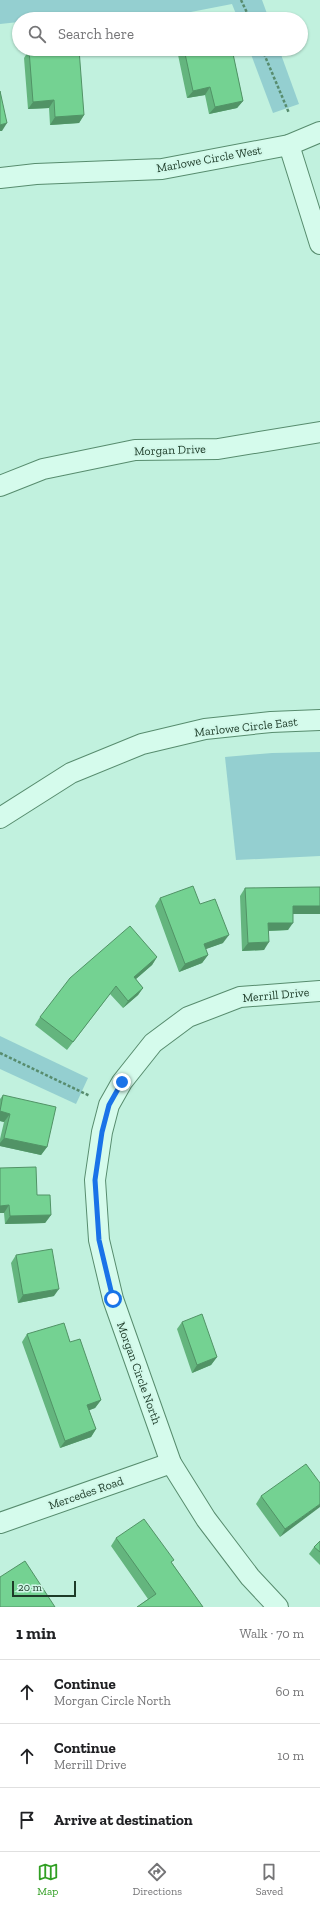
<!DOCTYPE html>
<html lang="en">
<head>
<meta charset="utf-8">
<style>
	body { margin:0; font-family:"Zilla Slab",serif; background:#f6f6f6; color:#202124 }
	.scale { position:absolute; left:12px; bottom:10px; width:64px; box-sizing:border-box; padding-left:4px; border:2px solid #1d3b28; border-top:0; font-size:11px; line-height:14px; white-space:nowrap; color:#1d3b28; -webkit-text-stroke:3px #d1f8e9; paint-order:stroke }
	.stop { position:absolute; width:12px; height:12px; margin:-9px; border:3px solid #1a73e8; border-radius:50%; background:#fff }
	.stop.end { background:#1a73e8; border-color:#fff; box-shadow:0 1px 4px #0008 }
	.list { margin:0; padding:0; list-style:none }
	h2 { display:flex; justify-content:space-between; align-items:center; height:52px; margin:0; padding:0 16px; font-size:17px }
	h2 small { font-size:13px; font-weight:400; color:#757577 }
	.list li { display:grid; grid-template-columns:26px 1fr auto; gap:12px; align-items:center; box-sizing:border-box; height:64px; padding:0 16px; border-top:1px solid #e0e0e0 }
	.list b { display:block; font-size:15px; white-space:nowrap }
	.list p { margin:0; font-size:13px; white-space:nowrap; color:#757577 }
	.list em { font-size:13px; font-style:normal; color:#757577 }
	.icon { flex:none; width:22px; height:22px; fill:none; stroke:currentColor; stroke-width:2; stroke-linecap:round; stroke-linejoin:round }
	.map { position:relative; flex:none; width:320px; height:1607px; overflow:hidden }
	.search { position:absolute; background:#fff; box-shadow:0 1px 3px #0004; left:12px; right:12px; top:12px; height:44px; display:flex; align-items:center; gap:10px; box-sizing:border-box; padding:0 14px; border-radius:22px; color:#757577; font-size:15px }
	.sheet { height:244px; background:#fff }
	nav { display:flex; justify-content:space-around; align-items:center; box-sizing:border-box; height:56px; border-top:1px solid #e0e0e0; background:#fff; font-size:11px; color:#757577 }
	nav a { display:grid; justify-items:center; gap:2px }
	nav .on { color:#319f23 }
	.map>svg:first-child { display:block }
</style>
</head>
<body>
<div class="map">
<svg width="320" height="1607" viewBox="0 0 320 1607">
	<rect width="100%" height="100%" fill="#c1f1de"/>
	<g fill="#94cfd0">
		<path d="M0,0h262l7,19h-31l-6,-15 -72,14 -141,1v3l-19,2z"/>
		<path d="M249,49h30l20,55 -26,9z"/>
		<path d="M320,752v104l-84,4 -11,-103 47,-4z"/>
		<path d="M0,1036l88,42 -12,26 -76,-35z"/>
	</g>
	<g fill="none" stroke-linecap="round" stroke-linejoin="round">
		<g stroke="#578c6e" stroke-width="22">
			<g id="minor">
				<path d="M289,145l31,99"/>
				<path d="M0,178l36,-4 126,-5 127,-24 31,-13"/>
				<path d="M0,486l43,-17 92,-19 83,-1 102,-17"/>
				<path d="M0,818l71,-45 71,-29 63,-15 66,-7 49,-2"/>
				<path d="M0,1523l171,-60"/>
				<path d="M278,1607l-28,-30 -44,-58 -35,-56 -58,-164 -14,-59 -4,-60 7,-48 7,-27 13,-23 31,-39 35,-26 52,-20 80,-6"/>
			</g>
		</g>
		<g stroke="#578c6e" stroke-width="2.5" stroke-dasharray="3 2" stroke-linecap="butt">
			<path d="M241,0l9,19"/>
			<path d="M262,49l27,64"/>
			<path d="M0,1053l90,43"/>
		</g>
		<use href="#minor" stroke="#d5fbec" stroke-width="20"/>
	</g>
	<g fill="#64b57e">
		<path d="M178,49h54l11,52 -6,7 -28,6 -4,-19 -18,3 -10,-48z"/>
		<path d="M29,50l55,65 -5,8 -29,2 -1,-17 -21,1 -4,-51z"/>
		<path d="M245,888l48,26 -5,16 -19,1 -5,19 -22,1 -2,-55z"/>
		<path d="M160,898l40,6 23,39 -18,6 3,6 -6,8 -23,9 -24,-66z"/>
		<path d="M157,957l-5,8 -16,14 7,9 -5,7 -15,13 -13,-14 -43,56 -32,-25 5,-8z"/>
		<path d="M3,1095l44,52 -6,8 -41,-9v-7l4,-17 -4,-1v-22z"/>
		<path d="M0,1168l37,27 14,20 -6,8 -40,1 -1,-11h-4z"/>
		<path d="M16,1255l38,41 -36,7 -7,-40z"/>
		<path d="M182,1322l35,35 -6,8 -19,8 -15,-44z"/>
		<path d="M27,1334l43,8 31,58 -6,8 -6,2 7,19 -5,8 -31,11 -38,-106z"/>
		<path d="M320,1483l-40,54 -24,-33 5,-8z"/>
		<path d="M116,1538l56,25 31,44h-66l11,-8 -37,-53z"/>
		<path d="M320,1541v24l-11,-11 5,-7z"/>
	</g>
	<g fill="#519366">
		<path d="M210,87l-5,8 -18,3 6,-7z"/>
		<path d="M54,100l-5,8 -21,1 5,-7z"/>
		<path d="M243,101l-6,7 -28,6 6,-7z"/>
		<path d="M84,115l-5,8 -29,2 5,-8z"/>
		<path d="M7,123l-5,8h-2v-6z"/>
		<path d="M293,906h27v8h-33z"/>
		<path d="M268,923h25l-5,7 -25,1z"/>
		<path d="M229,935l-6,8 -25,9 6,-8z"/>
		<path d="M269,942l-5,8 -22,1 6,-8z"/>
		<path d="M208,955l-6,8 -23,9 6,-8z"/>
		<path d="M157,957l-5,8 -23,20 5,-8z"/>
		<path d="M143,988l-5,7 -15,13 5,-7z"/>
		<path d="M0,1111l10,3 -6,8 -4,-1z"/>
		<path d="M4,1138l43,9 -6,8 -41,-9v-3z"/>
		<path d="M9,1205l-5,8h-4v-7z"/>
		<path d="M51,1215l-6,8 -40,1 5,-8z"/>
		<path d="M59,1289l-5,7 -36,7 5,-8z"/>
		<path d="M217,1357l-6,8 -19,8 5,-8z"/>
		<path d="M101,1400l-6,8 -13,5 5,-8z"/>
		<path d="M96,1429l-5,8 -31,11 5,-7z"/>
		<path d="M320,1504v3l-40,30 5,-8z"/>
	</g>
	<g fill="#74d292" stroke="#519366">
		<path d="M50,49h29l5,66 -29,2 -1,-17 -21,2 -4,-52z"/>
		<path d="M184,49h48l11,52 -28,6 -5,-20 -17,4z"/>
		<path d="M0,91l7,32 -7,2z"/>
		<path d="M193,886l7,18 15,-5 14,36 -25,9 4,11 -23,9 -25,-66z"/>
		<path d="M320,887v19h-27v17h-25l1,19 -21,1 -3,-55z"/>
		<path d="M130,926l27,31 -23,20 9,11 -15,13 -12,-15 -43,56 -33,-25 30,-39z"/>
		<path d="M3,1095l53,12 -9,40 -43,-9 6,-24 -10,-3z"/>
		<path d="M36,1167l1,28h13l1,20 -41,1 -1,-11 -9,1v-38z"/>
		<path d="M52,1249l7,40 -36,6 -7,-40z"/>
		<path d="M202,1314l15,43 -20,8 -15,-43z"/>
		<path d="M64,1323l6,19 10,-3 21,61 -14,5 9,24 -31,12 -38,-107z"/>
		<path d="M306,1464l14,19v21l-35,25 -24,-33z"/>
		<path d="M144,1519l30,41 -3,2 32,45h-66l19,-13 -40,-56z"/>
		<path d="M320,1541v11l-6,-5z"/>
		<path d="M25,1561l30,46h-55v-30z"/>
	</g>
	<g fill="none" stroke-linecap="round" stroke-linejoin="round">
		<path stroke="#1a73e8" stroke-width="5" d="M113,1299l-14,-59 -4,-60 7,-48 7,-27 13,-23"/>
	</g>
	<g text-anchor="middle" stroke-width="4" stroke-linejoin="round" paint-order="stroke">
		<g font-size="12" fill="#1d3b28" stroke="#d1f8e9">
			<text transform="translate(209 159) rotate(-10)" y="4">Marlowe Circle West</text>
			<text transform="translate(170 450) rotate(-2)" y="4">Morgan Drive</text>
			<text transform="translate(246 727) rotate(-6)" y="4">Marlowe Circle East</text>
			<text transform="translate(276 995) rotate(-5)" y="4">Merrill Drive</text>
			<text transform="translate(139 1373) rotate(70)" y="4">Morgan Circle North</text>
			<text transform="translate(86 1493) rotate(-19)" y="4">Mercedes Road</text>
		</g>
	</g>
</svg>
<div class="scale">20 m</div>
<div class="stop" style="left:113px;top:1299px"></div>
<div class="stop end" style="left:122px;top:1082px"></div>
<div class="search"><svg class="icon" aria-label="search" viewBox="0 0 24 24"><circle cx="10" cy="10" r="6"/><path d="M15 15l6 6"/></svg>Search here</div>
</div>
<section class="sheet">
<h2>1 min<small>Walk · 70 m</small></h2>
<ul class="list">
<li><svg class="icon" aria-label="ahead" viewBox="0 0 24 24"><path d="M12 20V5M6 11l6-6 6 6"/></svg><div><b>Continue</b><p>Morgan Circle North</p></div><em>60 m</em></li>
<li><svg class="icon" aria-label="ahead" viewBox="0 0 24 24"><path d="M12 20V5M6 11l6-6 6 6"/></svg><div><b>Continue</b><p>Merrill Drive</p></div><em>10 m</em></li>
<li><svg class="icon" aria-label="arrive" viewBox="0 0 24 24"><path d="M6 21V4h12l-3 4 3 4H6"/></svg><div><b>Arrive at destination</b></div></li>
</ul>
</section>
<nav>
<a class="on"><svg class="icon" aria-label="map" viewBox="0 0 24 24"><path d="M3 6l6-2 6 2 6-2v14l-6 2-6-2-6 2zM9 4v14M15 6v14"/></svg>Map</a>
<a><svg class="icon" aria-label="directions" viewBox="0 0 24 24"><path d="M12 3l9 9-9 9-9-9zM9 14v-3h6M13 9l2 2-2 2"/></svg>Directions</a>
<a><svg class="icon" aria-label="saved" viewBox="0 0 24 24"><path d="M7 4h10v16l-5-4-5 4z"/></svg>Saved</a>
</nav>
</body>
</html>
